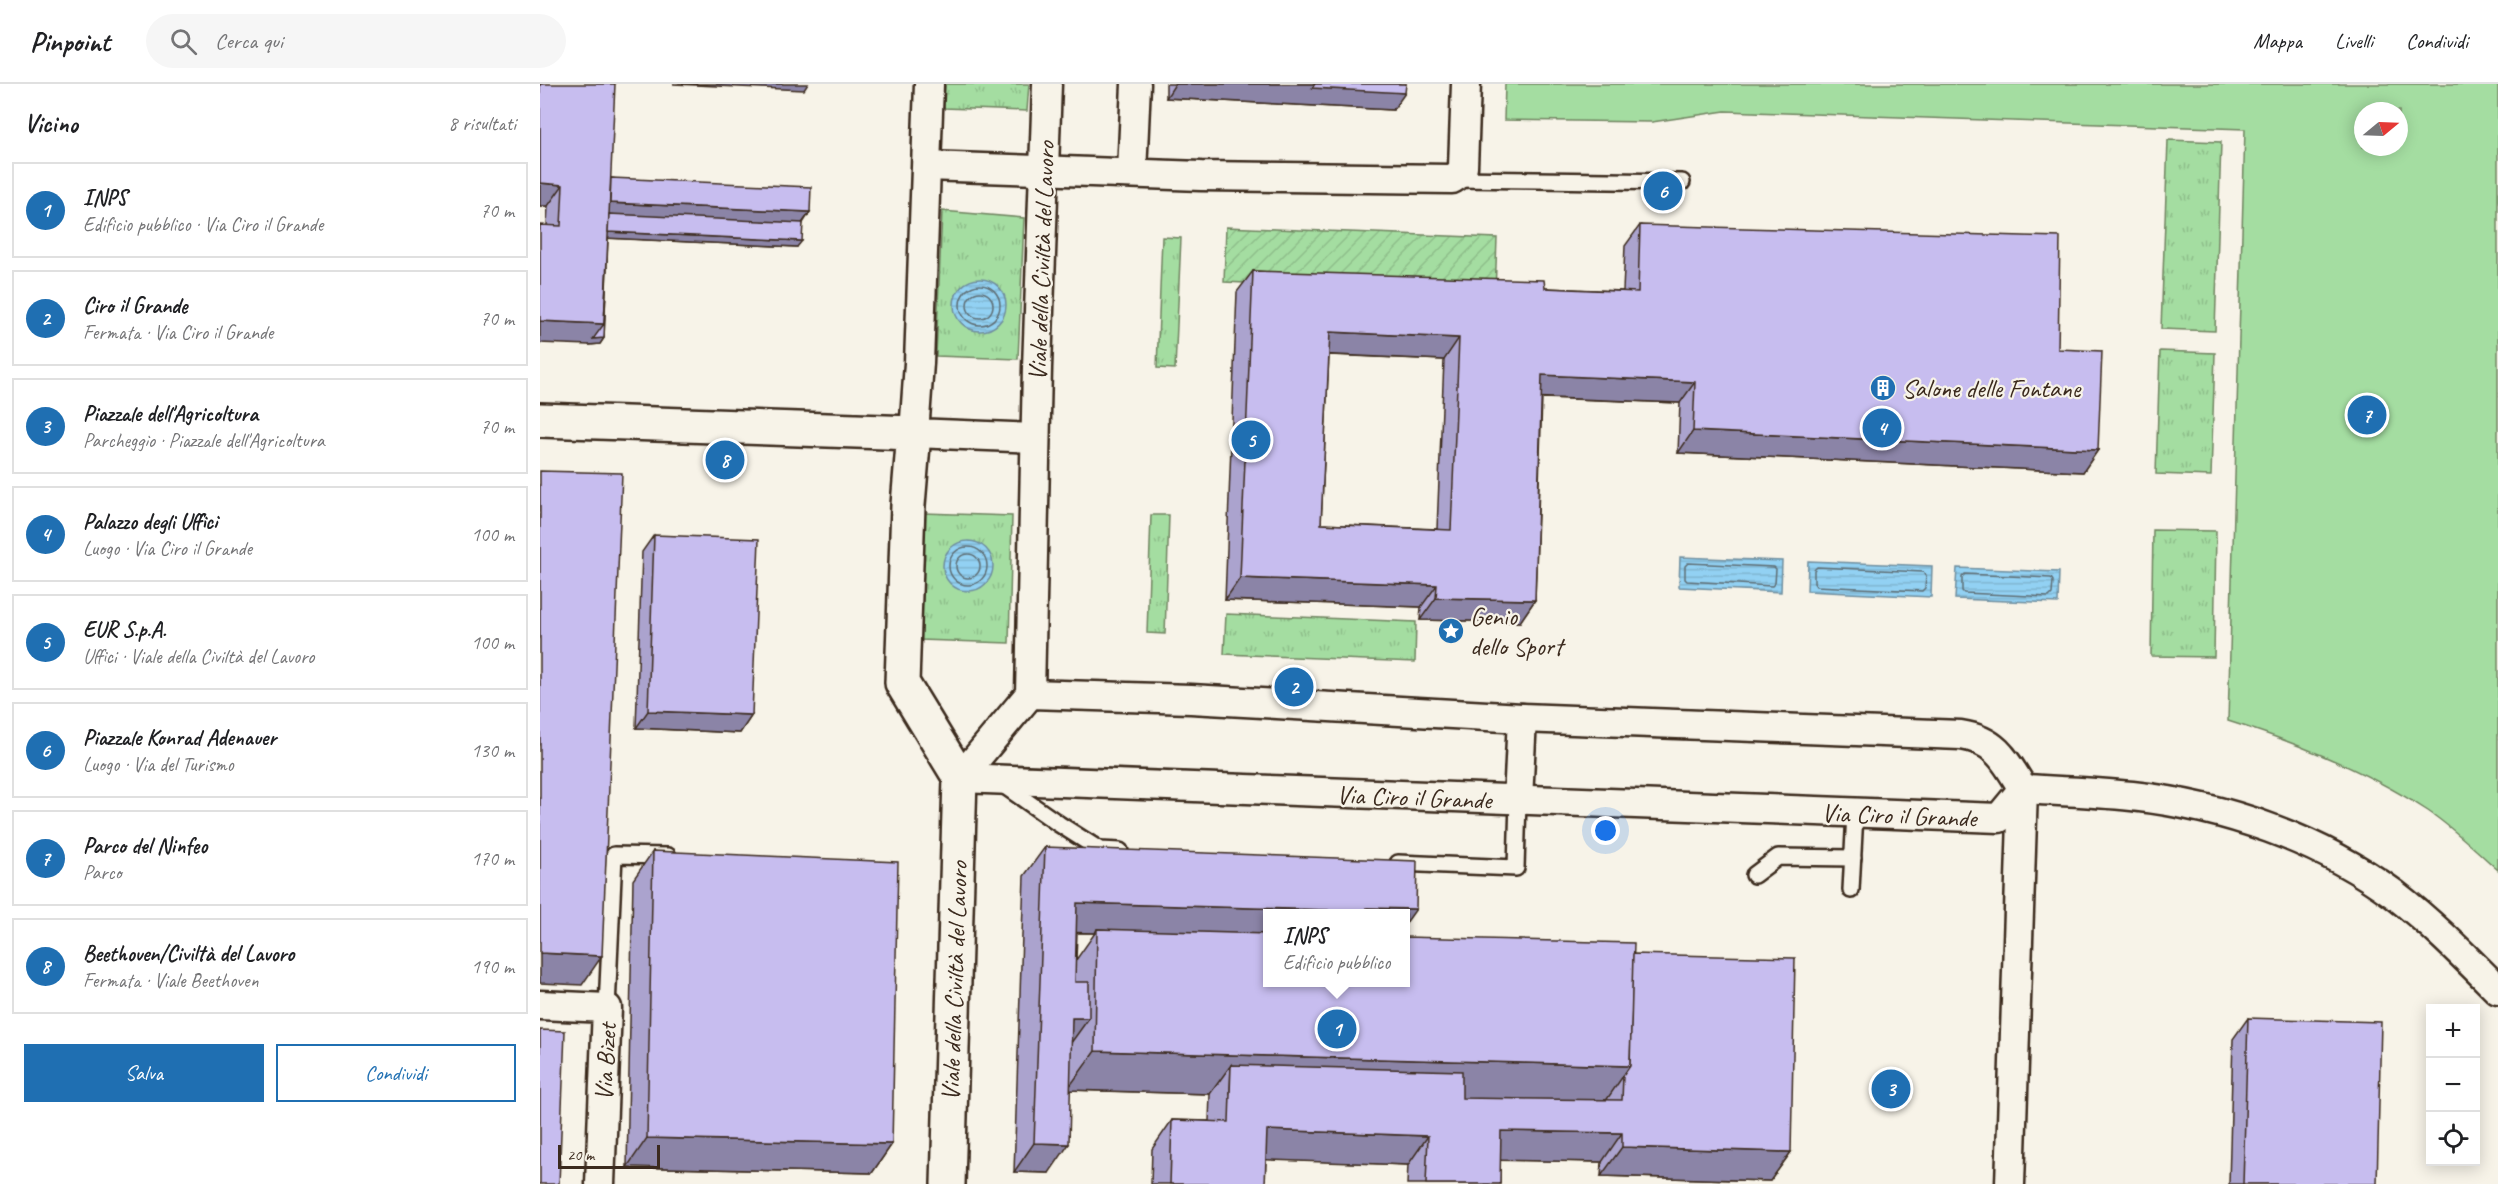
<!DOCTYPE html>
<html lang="it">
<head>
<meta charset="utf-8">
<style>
	body { margin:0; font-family:Caveat,sans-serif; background:#f6f6f6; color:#202124 }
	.controls { position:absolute; right:18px; bottom:18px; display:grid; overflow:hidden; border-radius:0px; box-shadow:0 3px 15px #0003 }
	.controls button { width:54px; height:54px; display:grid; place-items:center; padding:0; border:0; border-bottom:2px solid #e0e0e0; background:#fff; color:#202124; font:30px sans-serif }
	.compass { position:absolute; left:1814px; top:18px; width:54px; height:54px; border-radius:50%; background:#fff; box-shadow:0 3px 15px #0003; rotate:71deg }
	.scale { position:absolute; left:18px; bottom:15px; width:102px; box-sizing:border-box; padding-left:6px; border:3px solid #3b2a1e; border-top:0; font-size:16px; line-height:21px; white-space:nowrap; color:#3b2a1e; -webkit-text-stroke:4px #f7f3e8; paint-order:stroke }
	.you { position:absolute; left:1066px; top:747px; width:21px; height:21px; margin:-15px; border:4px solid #fff; border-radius:50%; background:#1a73e8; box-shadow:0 0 0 9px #1a73e833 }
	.badge { display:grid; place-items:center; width:39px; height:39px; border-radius:50%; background:#1f6fb2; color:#fff; font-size:20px; font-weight:700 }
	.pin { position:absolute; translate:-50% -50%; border:3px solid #fff; box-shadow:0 2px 6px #0006 }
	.popup { position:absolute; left:723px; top:825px; width:147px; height:78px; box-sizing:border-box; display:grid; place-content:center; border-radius:0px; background:#fff; filter:drop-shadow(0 2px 4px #0005); font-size:20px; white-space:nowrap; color:#757577 }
	.popup b { font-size:22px; color:#202124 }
	.popup::after { content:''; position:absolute; left:50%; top:100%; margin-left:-12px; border:12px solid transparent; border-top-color:#fff }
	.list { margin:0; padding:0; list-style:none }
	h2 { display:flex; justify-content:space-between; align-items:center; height:78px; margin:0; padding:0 24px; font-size:26px }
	h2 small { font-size:20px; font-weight:400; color:#757577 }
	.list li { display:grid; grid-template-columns:39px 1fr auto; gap:18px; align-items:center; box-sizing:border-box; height:96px; margin:0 12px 12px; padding:0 12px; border:2px solid #e0e0e0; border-radius:0px }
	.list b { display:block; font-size:22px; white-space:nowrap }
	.list p { margin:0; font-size:20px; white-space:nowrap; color:#757577 }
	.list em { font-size:20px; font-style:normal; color:#757577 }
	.actions { display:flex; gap:12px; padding:18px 24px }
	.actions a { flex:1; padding:14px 0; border:2px solid #1f6fb2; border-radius:0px; text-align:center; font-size:21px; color:#1f6fb2 }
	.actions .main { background:#1f6fb2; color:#fff }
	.icon { flex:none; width:33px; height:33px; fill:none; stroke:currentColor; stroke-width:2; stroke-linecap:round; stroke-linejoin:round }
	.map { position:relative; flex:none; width:1958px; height:1100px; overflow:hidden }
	header { display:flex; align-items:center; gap:36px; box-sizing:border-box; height:84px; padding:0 30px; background:#fff; border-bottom:2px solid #e0e0e0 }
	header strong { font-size:28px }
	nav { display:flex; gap:33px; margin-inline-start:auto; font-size:21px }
	.search { width:420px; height:54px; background:#f6f6f6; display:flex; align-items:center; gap:15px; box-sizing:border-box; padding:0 21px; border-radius:33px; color:#757577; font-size:22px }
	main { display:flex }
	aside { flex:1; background:#fff }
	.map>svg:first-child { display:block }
</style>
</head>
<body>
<header>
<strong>Pinpoint</strong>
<div class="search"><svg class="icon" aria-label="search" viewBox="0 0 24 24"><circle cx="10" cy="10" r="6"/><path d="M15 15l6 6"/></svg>Cerca qui</div>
<nav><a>Mappa</a><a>Livelli</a><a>Condividi</a></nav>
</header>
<main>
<aside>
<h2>Vicino<small>8 risultati</small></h2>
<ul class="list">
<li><span class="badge">1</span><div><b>INPS</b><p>Edificio pubblico · Via Ciro il Grande</p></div><em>70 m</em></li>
<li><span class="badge">2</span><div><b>Ciro il Grande</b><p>Fermata · Via Ciro il Grande</p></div><em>70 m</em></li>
<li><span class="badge">3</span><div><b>Piazzale dell'Agricoltura</b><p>Parcheggio · Piazzale dell'Agricoltura</p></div><em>70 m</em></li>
<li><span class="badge">4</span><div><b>Palazzo degli Uffici</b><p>Luogo · Via Ciro il Grande</p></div><em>100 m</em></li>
<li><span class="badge">5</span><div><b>EUR S.p.A.</b><p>Uffici · Viale della Civiltà del Lavoro</p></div><em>100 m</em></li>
<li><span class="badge">6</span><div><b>Piazzale Konrad Adenauer</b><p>Luogo · Via del Turismo</p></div><em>130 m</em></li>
<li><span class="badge">7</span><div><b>Parco del Ninfeo</b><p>Parco</p></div><em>170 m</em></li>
<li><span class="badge">8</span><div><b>Beethoven/Civiltà del Lavoro</b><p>Fermata · Viale Beethoven</p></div><em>190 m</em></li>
</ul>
<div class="actions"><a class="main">Salva</a><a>Condividi</a></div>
</aside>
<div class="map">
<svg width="1958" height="1100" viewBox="0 0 1958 1100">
	<defs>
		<pattern id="grass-tufts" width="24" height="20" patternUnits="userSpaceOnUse" patternTransform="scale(1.5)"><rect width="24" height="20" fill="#a4dda1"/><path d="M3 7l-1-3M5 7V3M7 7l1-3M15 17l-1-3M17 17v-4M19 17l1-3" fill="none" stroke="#8ebe8a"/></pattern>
		<pattern id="garden-furrows" width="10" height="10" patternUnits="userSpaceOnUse" patternTransform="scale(1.5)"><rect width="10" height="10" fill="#a4dda1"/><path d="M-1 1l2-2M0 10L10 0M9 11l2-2" fill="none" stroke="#8ebe8a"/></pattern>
		<pattern id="water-rules" width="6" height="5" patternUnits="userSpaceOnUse" patternTransform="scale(1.5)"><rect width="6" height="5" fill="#92d1f3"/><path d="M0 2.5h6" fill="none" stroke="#7fb4d0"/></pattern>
	</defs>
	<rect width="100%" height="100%" fill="#f7f3e8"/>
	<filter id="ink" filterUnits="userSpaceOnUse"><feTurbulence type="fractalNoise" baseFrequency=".0167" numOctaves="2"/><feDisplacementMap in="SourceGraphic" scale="12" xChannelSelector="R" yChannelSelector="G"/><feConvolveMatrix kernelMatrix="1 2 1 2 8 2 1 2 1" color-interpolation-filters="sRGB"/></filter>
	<g filter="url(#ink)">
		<g fill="url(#grass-tufts)" stroke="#708460" stroke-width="1.5">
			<path d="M405,0h84l-2,27 -83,-3z"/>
			<path d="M1628,56l53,2 -6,189 -54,-2z"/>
			<path d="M402,127l82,7 -6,141 -82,-3z"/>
			<path d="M622,153l19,1 -6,131 -18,-1z"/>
			<path d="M1620,267l55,2 -4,123 -55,-2z"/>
			<path d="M384,429l88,3 -3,127 -89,-3z"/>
			<path d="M611,431h18l-4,119 -18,-1z"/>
			<path d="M1613,446l63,1 -2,126 -63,-1z"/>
			<path d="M686,530l190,8 -1,40 -191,-8z"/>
		</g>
		<path fill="#a4dda1" stroke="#708460" stroke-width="1.5" fill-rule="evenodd" d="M965,0h993v786c-22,-20 -45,-42 -70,-59 -61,-40 -130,-68 -200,-90l17,-592 -520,-18 -73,11 -148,-2zM1823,27h36v36h-36z"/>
		<path fill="url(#garden-furrows)" stroke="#708460" stroke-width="1.5" d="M686,143l271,11 -2,56 -271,-12z"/>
		<g fill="url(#water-rules)" stroke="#6f8e9e" stroke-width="1.5">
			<circle cx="440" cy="221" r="26"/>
			<circle cx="428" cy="482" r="25"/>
			<path d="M1140,473l102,4 -1,31 -102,-5z"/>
			<path d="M1268,477l124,5 -1,31 -124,-6z"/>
			<path d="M1417,484l102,4 -1,31 -103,-4z"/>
		</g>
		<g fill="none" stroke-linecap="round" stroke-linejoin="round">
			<g stroke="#5e6d73" stroke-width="1.5">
				<circle cx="440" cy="221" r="20"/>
				<circle cx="440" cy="221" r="13"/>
				<circle cx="428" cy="482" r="19"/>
				<circle cx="428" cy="482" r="12"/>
				<path d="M1148,479l86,4 2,2 -1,14 -3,3 -85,-5 -2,-2v-13z"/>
				<path d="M1277,483l106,5 3,3 -1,13 -3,3 -106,-5 -2,-3v-13z"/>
				<path d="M1425,490l86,4 2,3 -1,13 -3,3 -85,-4 -2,-2v-14z"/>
			</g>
			<g stroke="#3b2a1e" stroke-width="20">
				<g id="lane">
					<path d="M915,95l227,3"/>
					<path d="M462,700l57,40 41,26 20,1"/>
					<path d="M858,779l118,5 2,-68"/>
					<path d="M1214,791l24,-18 75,1"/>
					<path d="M1311,806l4,-77"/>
					<path d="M67,924l7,-153 54,1"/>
				</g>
			</g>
			<g stroke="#3b2a1e" stroke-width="33">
				<g id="street">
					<path d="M389,0l-10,279 -5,70 121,5"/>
					<path d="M387,82l274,10 251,3 9,-6 2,-6 3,-83"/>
					<path d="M592,89l4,-89"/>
					<path d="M490,610l161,5 331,19 439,17c35,5 45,26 62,54"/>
					<path d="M420,694l1039,40 24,-29"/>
					<path d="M420,694l70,-84 7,-326 10,-284"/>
					<path d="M1483,705c36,2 73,3 109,7 93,10 187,43 262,98 38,29 71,63 104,96"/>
					<path d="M978,716l4,-82"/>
					<path d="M0,921l67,3 -7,176"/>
					<path d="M1470,1100l13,-395"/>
				</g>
			</g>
			<g stroke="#3b2a1e" stroke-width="38">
				<path id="secondary" d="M0,336l374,13 -6,72 -6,178 58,95 -12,406"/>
			</g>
			<use href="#lane" stroke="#f7f3e8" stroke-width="15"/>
			<use href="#street" stroke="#f7f3e8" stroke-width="28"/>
			<use href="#secondary" stroke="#f7f3e8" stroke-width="33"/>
		</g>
		<g fill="#aba3ce" stroke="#3b2a1e" stroke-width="1.5" fill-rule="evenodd">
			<path d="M0,0l71,94 199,34 -7,11 -6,24 -189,-9 -4,100 -4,6 -11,1 -42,-120 1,-19h-8z"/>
			<path d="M626,0h240l-13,26 -227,-12z"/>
			<path d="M1100,141l418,124 40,101 -15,22 -405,-19 2,-50 -138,-5 -7,202 -15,22 -100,-2 1,-13 -196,-7 12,-308 16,-21 292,17 78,3 2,-45zM789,271l115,5 -7,169 -116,-5z"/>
			<path d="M114,451l98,180 -12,18 -104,-5 6,-176z"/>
			<path d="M505,763l361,67h-138v68l365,-28 158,198 -21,29 -169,-5 1,-14 -102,-2v24h-93l1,-19 -142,-6 -1,25h-114l1,-35 20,-29 37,1 1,-27 -140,-4 -21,83 -35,-1 10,-296zM537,849h18l-19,27z"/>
			<path d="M113,767l239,293 -20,29 -245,-6 6,-287z"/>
			<path d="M1708,934l129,166h-148l4,-145z"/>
		</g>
		<g fill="#8b84a7" stroke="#3b2a1e" stroke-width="1.5">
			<path d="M133,0h135l-4,6z"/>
			<path d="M635,0h140l90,9 -12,17 -227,-12z"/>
			<path d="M0,99l23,2 -15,21h-8z"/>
			<path d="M66,119l204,9 -12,17 -200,-9z"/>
			<path d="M68,148l194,9 -5,6 -193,-9z"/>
			<path d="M0,237l64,3v14l-4,6 -11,1 -49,-2z"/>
			<path d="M790,248l129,6 -15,22 -129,-6z"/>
			<path d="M1002,291l153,7 -15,21 -153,-6z"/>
			<path d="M1153,347l405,19 -15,22 -405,-19z"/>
			<path d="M700,494l197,7 -16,22 -196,-7z"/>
			<path d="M896,514l99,2 -15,22 -100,-2z"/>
			<path d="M108,627l104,4 -12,18 -104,-5z"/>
			<path d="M537,819l251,7 -2,4h-58v24l-171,-9 -2,4 -38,-1z"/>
			<path d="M827,824l49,1 -10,14v-9h-43z"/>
			<path d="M0,869l62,3 -20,29 -42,-2z"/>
			<path d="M532,934h17l-21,29z"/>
			<path d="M555,967l535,15 -27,39 -373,-11 1,-29 -21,29 -143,-4z"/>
			<path d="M727,1046l161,6 -20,29 -162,-6z"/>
			<path d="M961,1047l121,2 -20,29 -122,-2z"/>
			<path d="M107,1054l245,6 -20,29 -245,-6z"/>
			<path d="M494,1059l35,1 -20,29 -35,-1z"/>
			<path d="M1082,1063l169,5 -21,29 -169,-5z"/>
		</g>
		<g fill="#c7bdef" stroke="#3b2a1e" stroke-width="1.5" fill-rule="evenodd">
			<path d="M0,0h75l-11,240 -64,-3v-96l21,1 2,-41 -23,-2z"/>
			<path d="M775,0h91l-1,9 -93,-5z"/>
			<path d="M71,94l200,9 -1,25 -200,-9z"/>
			<path d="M69,130l194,9 -1,18 -194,-9z"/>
			<path d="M1100,141l420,12 -2,112 44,2 -4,99 -405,-19 2,-49 -153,-7 -7,225 -99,-2 1,-13 -197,-7 13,-307 291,9 1,8 93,4zM790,248l129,6 -8,192 -130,-6z"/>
			<path d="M67,183l-3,71 -11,1 11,-15z"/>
			<path d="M0,387l82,2 -20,483 -62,-3z"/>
			<path d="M114,451l105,4 -7,176 -104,-4z"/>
			<path d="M505,763l372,14 -1,48 -49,-1v6h-39v-4l-251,-7 -2,79h14v36h-17l-3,126 -35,-1z"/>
			<path d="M113,767l245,11 -6,282 -245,-6z"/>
			<path d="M557,845l171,5v48h138v-45l228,6 -4,123 -535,-15z"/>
			<path d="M1093,870l162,4 -4,194 -169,-5v-14l-121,-2 -1,53h-74l2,-48 -161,-6 -2,54h-95l2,-64 57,2 2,-57 231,6v27l160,2 1,-24 7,-10z"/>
			<path d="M1708,934l133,4 -4,162h-134z"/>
			<path d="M0,946l25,1 -6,153h-19z"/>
		</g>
	</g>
	<defs>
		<g id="building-disc" transform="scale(1.35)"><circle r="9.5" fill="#1f6fb2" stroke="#f7f3e8"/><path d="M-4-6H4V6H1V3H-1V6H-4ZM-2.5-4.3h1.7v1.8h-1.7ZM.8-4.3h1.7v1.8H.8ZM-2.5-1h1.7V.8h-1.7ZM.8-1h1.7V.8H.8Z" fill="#fff"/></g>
		<g id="sight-disc" transform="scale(1.35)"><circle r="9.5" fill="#1f6fb2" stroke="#f7f3e8"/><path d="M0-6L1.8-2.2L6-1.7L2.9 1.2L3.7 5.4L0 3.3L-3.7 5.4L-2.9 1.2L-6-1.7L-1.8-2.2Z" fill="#fff"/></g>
	</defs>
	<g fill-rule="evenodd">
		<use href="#building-disc" x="1343" y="304"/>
		<use href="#sight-disc" x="911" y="547"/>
	</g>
	<g text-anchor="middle" stroke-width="4.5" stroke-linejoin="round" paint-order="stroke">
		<g font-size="26" fill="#3b2a1e" stroke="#f7f3e8">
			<text transform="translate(501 177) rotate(-88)" y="9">Viale della Civiltà del Lavoro</text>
			<text transform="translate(874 713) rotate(2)" y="9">Via Ciro il Grande</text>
			<text transform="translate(1359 731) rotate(2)" y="9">Via Ciro il Grande</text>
			<text transform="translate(414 897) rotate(-88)" y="9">Viale della Civiltà del Lavoro</text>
			<text transform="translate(65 978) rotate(-87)" y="9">Via Bizet</text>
		</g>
		<g font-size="26" fill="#3b2a1e" stroke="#f7f3e8" text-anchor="start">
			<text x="1362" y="313">Salone delle Fontane</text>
			<text x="930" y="541">Genio<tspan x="930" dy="30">dello Sport</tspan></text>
		</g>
	</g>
</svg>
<div class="controls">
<button>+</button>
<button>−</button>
<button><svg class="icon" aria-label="locate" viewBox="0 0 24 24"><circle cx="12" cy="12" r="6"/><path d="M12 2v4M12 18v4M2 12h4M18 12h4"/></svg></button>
</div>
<svg class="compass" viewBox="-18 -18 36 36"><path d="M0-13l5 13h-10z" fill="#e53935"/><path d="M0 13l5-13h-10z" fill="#757577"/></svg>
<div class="scale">20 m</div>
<div class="you"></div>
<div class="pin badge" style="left:797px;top:945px">1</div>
<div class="popup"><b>INPS</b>Edificio pubblico</div>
<div class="pin badge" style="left:754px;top:603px">2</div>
<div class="pin badge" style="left:1351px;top:1005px">3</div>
<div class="pin badge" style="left:1342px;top:344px">4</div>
<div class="pin badge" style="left:711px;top:356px">5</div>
<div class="pin badge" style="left:1123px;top:107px">6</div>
<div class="pin badge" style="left:1827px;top:331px">7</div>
<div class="pin badge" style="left:185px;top:376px">8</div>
</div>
</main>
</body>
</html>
